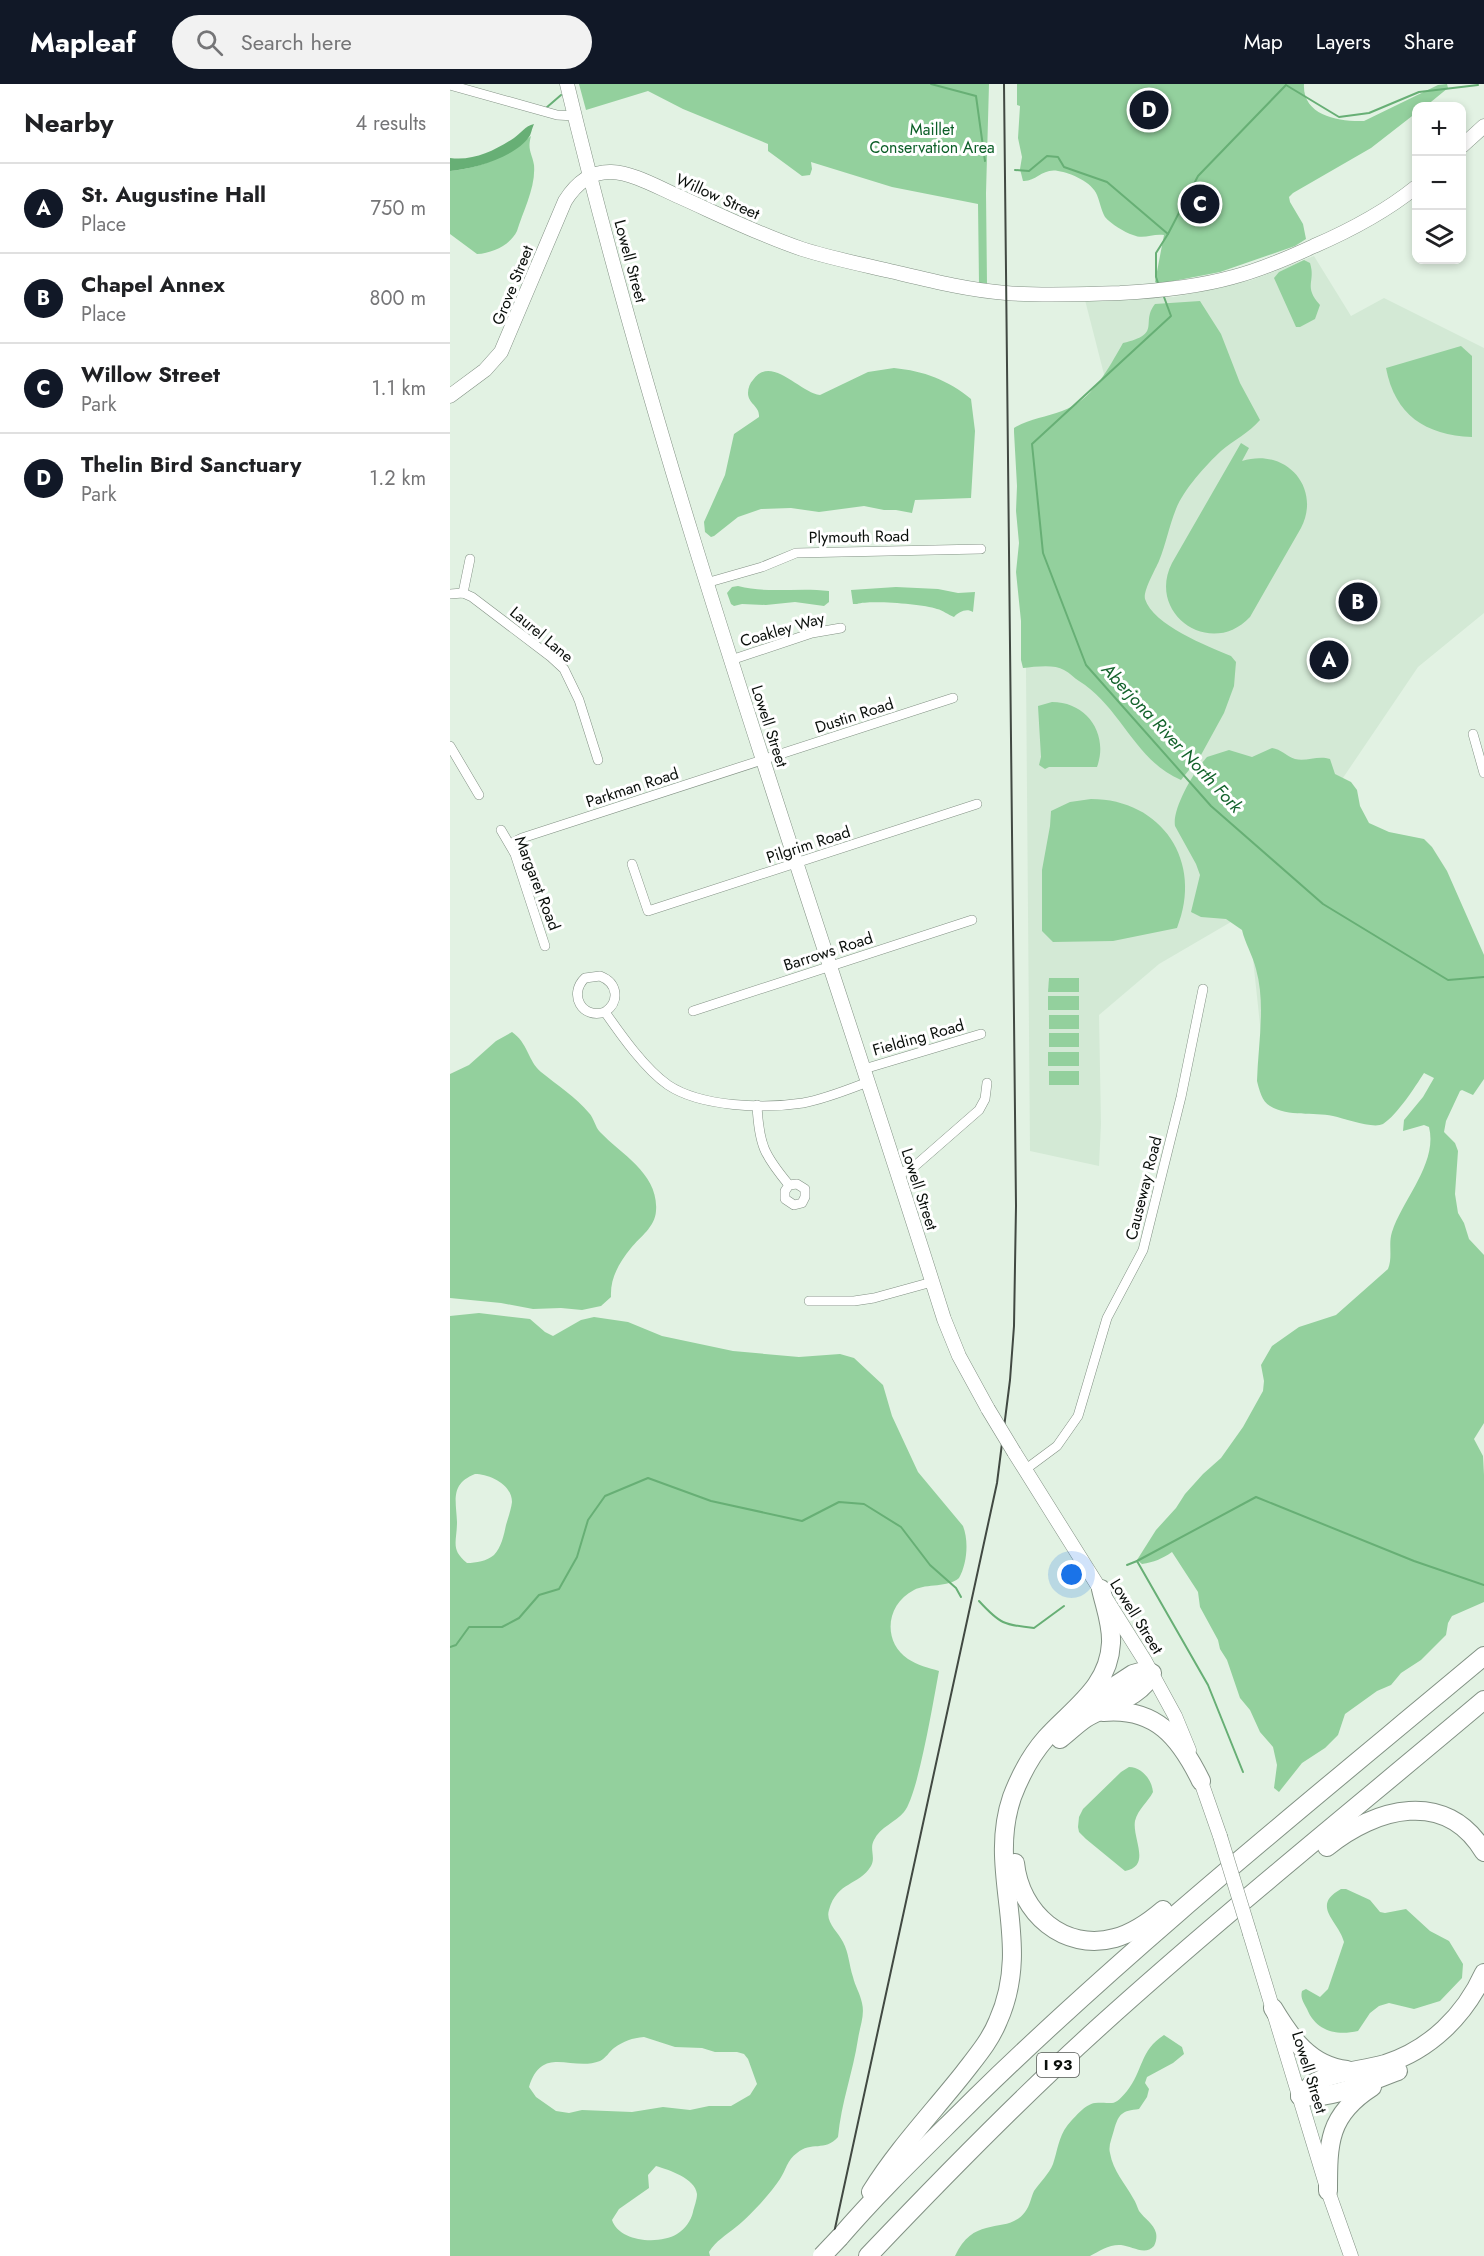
<!DOCTYPE html>
<html lang="en">
<head>
<meta charset="utf-8">
<style>
	body { margin:0; font-family:Jost,sans-serif; background:#f2f2f2; color:#202124 }
	.controls { position:absolute; right:18px; top:18px; display:grid; overflow:hidden; border-radius:12px; box-shadow:0 3px 9px #0003 }
	.controls button { width:54px; height:54px; display:grid; place-items:center; padding:0; border:0; border-bottom:2px solid #e0e0e0; background:#fff; color:#202124; font:30px sans-serif }
	.you { position:absolute; left:622px; top:1491px; width:21px; height:21px; margin:-15px; border:4px solid #fff; border-radius:50%; background:#1a73e8; box-shadow:0 0 0 9px #1a73e833 }
	.badge { display:grid; place-items:center; width:39px; height:39px; border-radius:50%; background:#111827; color:#fff; font-size:20px; font-weight:700 }
	.pin { position:absolute; translate:-50% -50%; border:3px solid #fff; box-shadow:0 2px 6px #0006 }
	.list { margin:0; padding:0; list-style:none }
	h2 { display:flex; justify-content:space-between; align-items:center; height:78px; margin:0; padding:0 24px; font-size:26px }
	h2 small { font-size:20px; font-weight:400; color:#757577 }
	.list li { display:grid; grid-template-columns:39px 1fr auto; gap:18px; align-items:center; box-sizing:border-box; height:90px; padding:0 24px; border-top:2px solid #e0e0e0 }
	.list b { display:block; font-size:22px; white-space:nowrap }
	.list p { margin:0; font-size:20px; white-space:nowrap; color:#757577 }
	.list em { font-size:20px; font-style:normal; color:#757577 }
	.icon { flex:none; width:33px; height:33px; fill:none; stroke:currentColor; stroke-width:2; stroke-linecap:round; stroke-linejoin:round }
	.map { position:relative; flex:none; width:1034px; height:2172px; overflow:hidden }
	header { display:flex; align-items:center; gap:36px; box-sizing:border-box; height:84px; padding:0 30px; background:#111827; color:#fff }
	header strong { font-size:28px }
	nav { display:flex; gap:33px; margin-inline-start:auto; font-size:21px }
	.search { width:420px; height:54px; background:#f2f2f2; display:flex; align-items:center; gap:15px; box-sizing:border-box; padding:0 21px; border-radius:33px; color:#757577; font-size:22px }
	main { display:flex }
	aside { flex:1; background:#fff }
	.map>svg:first-child { display:block }
</style>
</head>
<body>
<header>
<strong>Mapleaf</strong>
<div class="search"><svg class="icon" aria-label="search" viewBox="0 0 24 24"><circle cx="10" cy="10" r="6"/><path d="M15 15l6 6"/></svg>Search here</div>
<nav><a>Map</a><a>Layers</a><a>Share</a></nav>
</header>
<main>
<aside>
<h2>Nearby<small>4 results</small></h2>
<ul class="list">
<li><span class="badge">A</span><div><b>St. Augustine Hall</b><p>Place</p></div><em>750 m</em></li>
<li><span class="badge">B</span><div><b>Chapel Annex</b><p>Place</p></div><em>800 m</em></li>
<li><span class="badge">C</span><div><b>Willow Street</b><p>Park</p></div><em>1.1 km</em></li>
<li><span class="badge">D</span><div><b>Thelin Bird Sanctuary</b><p>Park</p></div><em>1.2 km</em></li>
</ul>
</aside>
<div class="map">
<svg width="1034" height="2172" viewBox="0 0 1034 2172">
	<rect width="100%" height="100%" fill="#e2f2e3"/>
	<path fill="#d3e9d5" d="M864,172l37,60 33,-18 100,50v265l-66,54 -92,136 -60,278 -18,-169 -89,52 -60,51 2,109 -2,42 -69,-15 -5,-599 82,-166 -22,-86 90,-3 77,-17z"/>
	<g fill="#93d09d" fill-rule="evenodd">
		<path d="M129,0h410l-3,109 1,91 -8,-1 -1,-79 -86,-17 -81,-25 1,7 -2,6 -8,1 -34,-25v-7l-85,-35 -35,-18 -62,19z"/>
		<path d="M567,0h287c-2,31 34,38 60,37l74,-36 9,-1 1,4 -22,18h-10v7l-45,35 -78,45 -4,4 1,5 13,22 3,15 -11,7 -75,26 -62,12 -3,-2 9,-47c-11,-2 -20,5 -31,0 -9,-3 -22,-11 -28,-18 -4,-7 -5,-15 -8,-22 -5,-13 -26,-22 -39,-24 -16,-3 -22,11 -35,10l-3,-12 2,-12 -4,-19 2,-32 -3,-1z"/>
		<path d="M81,52c-4,14 1,17 3,29 2,22 -11,46 -17,66 -7,14 -24,22 -40,23l-27,-20v-63c32,-3 56,-15 81,-35z"/>
		<path d="M854,176l6,3c6,19 -7,23 10,42l-5,14 -15,8h-4l-22,-49 5,-6z"/>
		<path d="M750,217l21,33 19,49 20,37c-11,13 -26,20 -39,31 -15,14 -37,38 -45,58 -7,17 -10,35 -17,52 -4,9 -16,30 -14,38 8,26 62,47 86,57l5,6 -2,24 -10,27 -23,42 -20,25c-46,-19 -60,-73 -102,-99 -5,-3 -9,-8 -15,-11 -10,-6 -29,-3 -41,-2l-2,-8v-39l-5,-49 3,-29 -3,-32 1,-25 -3,-54v-4c15,-9 32,-11 48,-17 30,-10 46,-42 61,-68 40,-9 17,-20 32,-39z"/>
		<path d="M1011,262l11,10v81c-47,-2 -77,-22 -86,-69z"/>
		<path d="M444,284c30,3 54,12 77,31l4,32 -4,67 -56,2 -3,13 -16,-3h-12l-20,-4 -45,6 -28,-4 -30,1 -23,8 -24,19 -3,1 -6,-5 -1,-10 21,-47 9,-41 25,-17c1,-11 -11,-13 -11,-24 0,-5 2,-10 5,-13 18,-26 47,13 67,15l48,-23z"/>
		<path d="M791,359l8,5 -7,13c43,-14 80,26 59,67l-51,89c-39,42 -104,-3 -78,-54z"/>
		<path d="M288,502c30,8 60,1 91,5v11l-5,4 -29,-4 -29,3 -24,-1 -8,2 -3,-2 -4,-11 5,-6z"/>
		<path d="M446,503l42,2 20,4 17,-1 -2,20c-7,-4 -14,0 -19,5 -6,-2 -11,-7 -17,-8 -15,-5 -67,-9 -80,-5h-4l-2,-14z"/>
		<path d="M602,618c35,0 57,32 45,65h-48l-4,2 -6,-4 2,-8 -3,-51z"/>
		<path d="M822,664c9,1 14,8 23,11 11,3 23,-4 35,0l5,15 16,8 6,8 3,16 9,17 20,9 35,7 8,8 15,24 37,84v124l-11,16 -11,-5 -2,1 -14,30 -2,11 11,11 3,8 -3,43 3,19 6,10 5,16 15,16v168l-10,16 9,17 1,19v127l-32,14 -4,7 -2,12 -25,25 -20,13 -10,12 -14,6 -32,23 -7,21 -13,13 -23,15 -23,29 -5,-4 3,-23 -4,-18 -13,-15 -10,-22 -10,-12 -13,-38 -7,-11 -2,-9 -18,-33 -2,-15 -26,-40c-10,7 -18,10 -30,12l-5,-4 19,-30 20,-22 9,-14 18,-20 18,-16 22,-31 20,-36 1,-10 -3,-16 11,-19 27,-19 37,-12 52,-46c5,-12 0,-25 4,-37 11,-33 46,-69 37,-105l-5,-2 -21,6 1,-11 19,-23 11,-19 -10,-5c-9,14 -27,42 -41,51 -10,5 -37,-5 -50,-8 -20,-4 -44,1 -63,-10 -8,-4 -11,-17 -13,-25 1,-36 9,-76 -1,-112 -3,-13 -11,-26 -14,-39l-16,-11 -25,-2 -10,-5 9,-37 -4,-11 -21,-38c-3,-18 20,-56 32,-69l22,-7 23,7z"/>
		<path d="M641,715c71,0 113,63 86,129l-64,13 -60,1 -11,-11v-61l8,-44 1,-15 19,-9z"/>
		<path d="M599,894h30v14h-31z"/>
		<rect x="598" y="912" width="31" height="14"/>
		<rect x="599" y="931" width="30" height="14"/>
		<path d="M62,948c16,11 16,29 29,40 16,13 35,25 48,41 5,5 6,14 11,19 22,23 59,42 56,79 -1,16 -16,26 -25,37 -12,15 -21,30 -20,49l-10,9 -19,4 -21,-2 -28,1 -32,-6 -51,-5v-224l19,-9 27,-24z"/>
		<rect x="599" y="949" width="30" height="14"/>
		<rect x="598" y="968" width="31" height="14"/>
		<rect x="599" y="987" width="30" height="14"/>
		<path d="M29,1229l51,6 15,13 8,4 28,-16 13,-3 34,5 34,14 71,15 66,6 41,-3 14,4 29,27 9,31 26,56 45,54c6,15 4,38 -4,52 -11,10 -32,5 -45,12 -28,14 -32,51 -6,69 9,6 21,9 31,12 -5,26 -21,125 -35,141 -8,10 -24,15 -30,28 -5,9 2,17 -3,26 -12,20 -34,15 -42,44 -4,12 9,22 14,32 6,11 6,23 10,35 2,9 7,16 9,26 3,12 -2,23 -4,36 -5,33 -17,64 -20,98 -13,15 -27,4 -41,16 -10,7 -11,17 -17,26 -10,15 -30,37 -44,48 -10,8 -20,14 -27,25l1,4h-260v-940zM25,1390c14,0 37,10 37,28 -1,8 -4,16 -6,23 -2,10 -5,23 -12,30 -7,6 -18,8 -27,8 -17,-14 -10,-21 -10,-41 -1,-22 -7,-38 18,-48zM194,1953l31,10 27,1 13,4h22l7,2 4,5 9,25 -7,11 -19,11h-22l-19,4 -27,-3 -31,5 -50,-2 -13,3 -13,-2 -20,-14 -7,-10c13,-43 43,-15 71,-26 6,-3 9,-9 14,-13 10,-7 18,-10 30,-11zM206,2082c13,4 39,12 41,28 0,6 -3,13 -4,18 -2,9 -8,17 -16,22 -18,11 -58,8 -65,-14l7,-11 30,-21 -1,-13z"/>
		<path d="M679,1683c13,0 23,13 24,25 -5,10 -15,17 -18,29 -3,17 17,45 -10,50l-39,-32 -7,-7 -1,-5 1,-10 4,-8 38,-37z"/>
		<path d="M891,1805h5l24,11 10,12 5,1 21,-4 24,22 19,10 14,23 -1,14 -22,23 -26,8 -25,-6 -10,3 -9,7 -12,18c-22,5 -42,0 -51,-22 -3,-6 -7,-11 -5,-18l4,-2 14,8 8,-8 16,-47c-5,-21 -34,-36 -3,-53z"/>
		<path d="M714,1951l18,12 2,7 -11,9 -26,14 -2,6 4,6 -2,8 -8,12c-17,2 -20,4 -25,21 -2,8 -6,16 -4,23 3,18 15,30 23,45 3,4 4,9 6,13 5,7 15,13 17,22 1,4 0,9 -2,13 -9,10 -22,0 -33,-1 -11,-1 -22,6 -31,11h-135c20,-43 52,-20 70,-44 5,-6 6,-15 9,-21 6,-9 15,-17 19,-27 4,-12 6,-28 14,-38 6,-7 18,-22 28,-23 18,-2 17,6 32,-12 16,-20 13,-41 37,-56z"/>
	</g>
	<path fill="#67af75" d="M84,40c-2,4 -3,11 -5,13 -14,20 -55,32 -79,34v-13c24,3 44,-7 64,-20 7,-5 11,-12 20,-14z"/>
	<g fill="none" stroke-linecap="round" stroke-linejoin="round">
		<g stroke="#67af75" stroke-width="2">
			<path d="M481,0l45,12 9,65"/>
			<path d="M96,24l15,-13"/>
			<path d="M565,86l14,1 18,-15 11,1 6,10 43,15 61,52"/>
			<path d="M708,199l-2,-6v-24l12,-19 30,-58 88,-91 53,32 30,-4 50,-21 59,-7"/>
			<path d="M714,213l7,19 -139,128 11,109 43,112 125,141 112,98 125,76 36,-3"/>
			<path d="M687,1477l119,-64 158,64 70,24"/>
			<path d="M677,1481l10,-4 71,124 35,87"/>
			<path d="M529,1517c21,23 25,24 55,27l30,-22"/>
			<path d="M0,1563l6,-2 13,-18h33l17,-9 20,-23 20,-6 18,-32 11,-37 17,-24 43,-18 63,23 91,20 37,-19 25,2 37,23 29,38 26,23 5,9"/>
		</g>
		<g stroke="#829184" stroke-width="10">
			<g id="street">
				<path d="M0,1l107,30 18,1"/>
				<path d="M256,499l56,-16 34,-14 185,-4"/>
				<path d="M13,509l7,-34"/>
				<path d="M0,510l13,-1 9,4 79,60 13,12 15,31 19,60"/>
				<path d="M281,576l81,-27 29,-5"/>
				<path d="M1023,650l11,39"/>
				<path d="M0,662l29,49"/>
				<path d="M51,746l14,24 30,92"/>
				<path d="M60,760l12,-6 431,-140"/>
				<path d="M182,780l16,47 329,-107"/>
				<path d="M243,927l279,-91"/>
				<path d="M155,928c-23,8 -37,-18 -20,-34l15,-2c18,7 20,26 5,36 16,23 40,57 63,73 33,22 96,24 135,18 22,-4 44,-13 65,-21"/>
				<path d="M414,985l117,-35"/>
				<path d="M307,1021c2,40 7,50 32,80l-4,6v8l9,6 8,-2 3,-6v-8l-8,-5 -8,1"/>
				<path d="M448,1091l18,-10 63,-55 6,-11 2,-16"/>
				<path d="M359,1217h45l20,-3 58,-16"/>
				<path d="M576,1385l31,-23 21,-30 29,-98 36,-68 38,-153 22,-108"/>
			</g>
		</g>
		<g stroke="#829184" stroke-width="15">
			<g id="secondary">
				<path d="M117,0c101,419 248,824 377,1235l15,37 29,53"/>
				<path d="M1012,62l22,-20"/>
				<path d="M0,312l35,-26 16,-18 64,-151c32,-51 72,-23 115,-4 40,18 80,38 122,52 28,9 58,15 88,22 38,9 77,19 116,22 38,3 77,1 114,0 38,-2 77,-6 113,-16 28,-7 55,-19 81,-31 37,-16 71,-34 102,-59"/>
				<path d="M564,1368l131,209 30,55 14,34"/>
				<path d="M748,1689l22,63"/>
				<path d="M800,1850l78,257 23,65"/>
			</g>
		</g>
		<g stroke="#829184" stroke-width="20">
			<g id="highway">
				<path d="M653,1628c53,-5 77,26 98,69"/>
				<path d="M610,1655c9,-7 17,-15 26,-21 21,-13 56,-20 66,-45l-12,-1 -7,2 -43,28"/>
				<path d="M877,1763c48,-39 119,-59 157,5"/>
				<path d="M565,1779c5,50 49,89 100,75 18,-5 34,-16 48,-28"/>
				<path d="M823,1924c18,30 37,58 74,62"/>
				<path d="M850,2012l12,-12 10,-5c20,-8 42,-9 63,-15 45,-14 80,-49 99,-91"/>
				<path d="M850,2012c33,4 67,-14 98,-25"/>
				<path d="M878,2107c0,-48 0,-76 44,-104"/>
				<path d="M421,2108c26,-42 61,-79 92,-118 13,-17 27,-33 35,-53 36,-80 -12,-148 14,-224 8,-21 19,-42 34,-59 27,-30 63,-51 65,-95 1,-18 -6,-36 -10,-54"/>
				<path d="M390,2153c42,-49 90,-94 136,-140 161,-157 336,-297 508,-441"/>
				<path d="M418,2172c75,-79 151,-157 232,-230 124,-112 256,-218 384,-326"/>
			</g>
		</g>
		<use href="#street" stroke="#fff" stroke-width="9"/>
		<use href="#secondary" stroke="#fff" stroke-width="14"/>
		<use href="#highway" stroke="#fff" stroke-width="18"/>
		<path stroke="#414942" stroke-width="2" d="M379,2172l168,-773 13,-103 4,-54 2,-120 -12,-1122"/>
		<g stroke="#829184" stroke-width="15" stroke-linecap="butt">
			<g id="secondary-bridge">
				<path d="M538,1325l26,43"/>
				<path d="M770,1752l30,98"/>
			</g>
		</g>
		<g stroke="#829184" stroke-width="20" stroke-linecap="butt">
			<path id="highway-bridge" d="M372,2172l18,-19"/>
		</g>
		<use href="#secondary-bridge" stroke="#fff" stroke-width="14"/>
		<use href="#highway-bridge" stroke="#fff" stroke-width="18"/>
	</g>
	<g text-anchor="middle" stroke-width="6" stroke-linejoin="round" paint-order="stroke">
		<rect fill="#fff" stroke="#545754" stroke-width="1.5" x="587" y="1969" width="42" height="24" rx="4.5"/>
		<g font-size="15" font-weight="bold" fill="#0a0f0b">
			<text x="608" y="1986">I 93</text>
		</g>
		<g font-size="16" fill="#0c5f28" stroke="#fff">
			<text x="482" y="51">Maillet<tspan x="482" dy="18">Conservation Area</tspan></text>
		</g>
		<g font-size="16" fill="#0a0f0b" stroke="#fff">
			<text transform="translate(268 112) rotate(24)" y="6">Willow Street</text>
			<text transform="translate(181 177) rotate(75)" y="6">Lowell Street</text>
			<text transform="translate(62 201) rotate(-68)" y="6">Grove Street</text>
			<text transform="translate(409 452) rotate(-1)" y="6">Plymouth Road</text>
			<text transform="translate(332 545) rotate(-16)" y="6">Coakley Way</text>
			<text transform="translate(92 550) rotate(40)" y="6">Laurel Lane</text>
			<text transform="translate(404 631) rotate(-18)" y="6">Dustin Road</text>
			<text transform="translate(320 642) rotate(72)" y="6">Lowell Street</text>
			<text transform="translate(182 703) rotate(-18)" y="6">Parkman Road</text>
			<text transform="translate(358 760) rotate(-18)" y="6">Pilgrim Road</text>
			<text transform="translate(88 799) rotate(69)" y="6">Margaret Road</text>
			<text transform="translate(378 867) rotate(-18)" y="6">Barrows Road</text>
			<text transform="translate(468 953) rotate(-16)" y="6">Fielding Road</text>
			<text transform="translate(693 1104) rotate(-76)" y="6">Causeway Road</text>
			<text transform="translate(470 1105) rotate(72)" y="6">Lowell Street</text>
			<text transform="translate(687 1532) rotate(58)" y="6">Lowell Street</text>
			<text transform="translate(860 1988) rotate(73)" y="6">Lowell Street</text>
		</g>
		<g font-size="18" font-style="italic" fill="#14632c" stroke="#fff">
			<text transform="translate(722 654) rotate(47)" y="6">Aberjona River North Fork</text>
		</g>
	</g>
</svg>
<div class="controls">
<button>+</button>
<button>−</button>
<button><svg class="icon" aria-label="layers" viewBox="0 0 24 24"><path d="M12 4l9 5-9 5-9-5zM3 14l9 5 9-5"/></svg></button>
</div>
<div class="you"></div>
<div class="pin badge" style="left:879px;top:576px">A</div>
<div class="pin badge" style="left:908px;top:518px">B</div>
<div class="pin badge" style="left:750px;top:120px">C</div>
<div class="pin badge" style="left:699px;top:26px">D</div>
</div>
</main>
</body>
</html>
